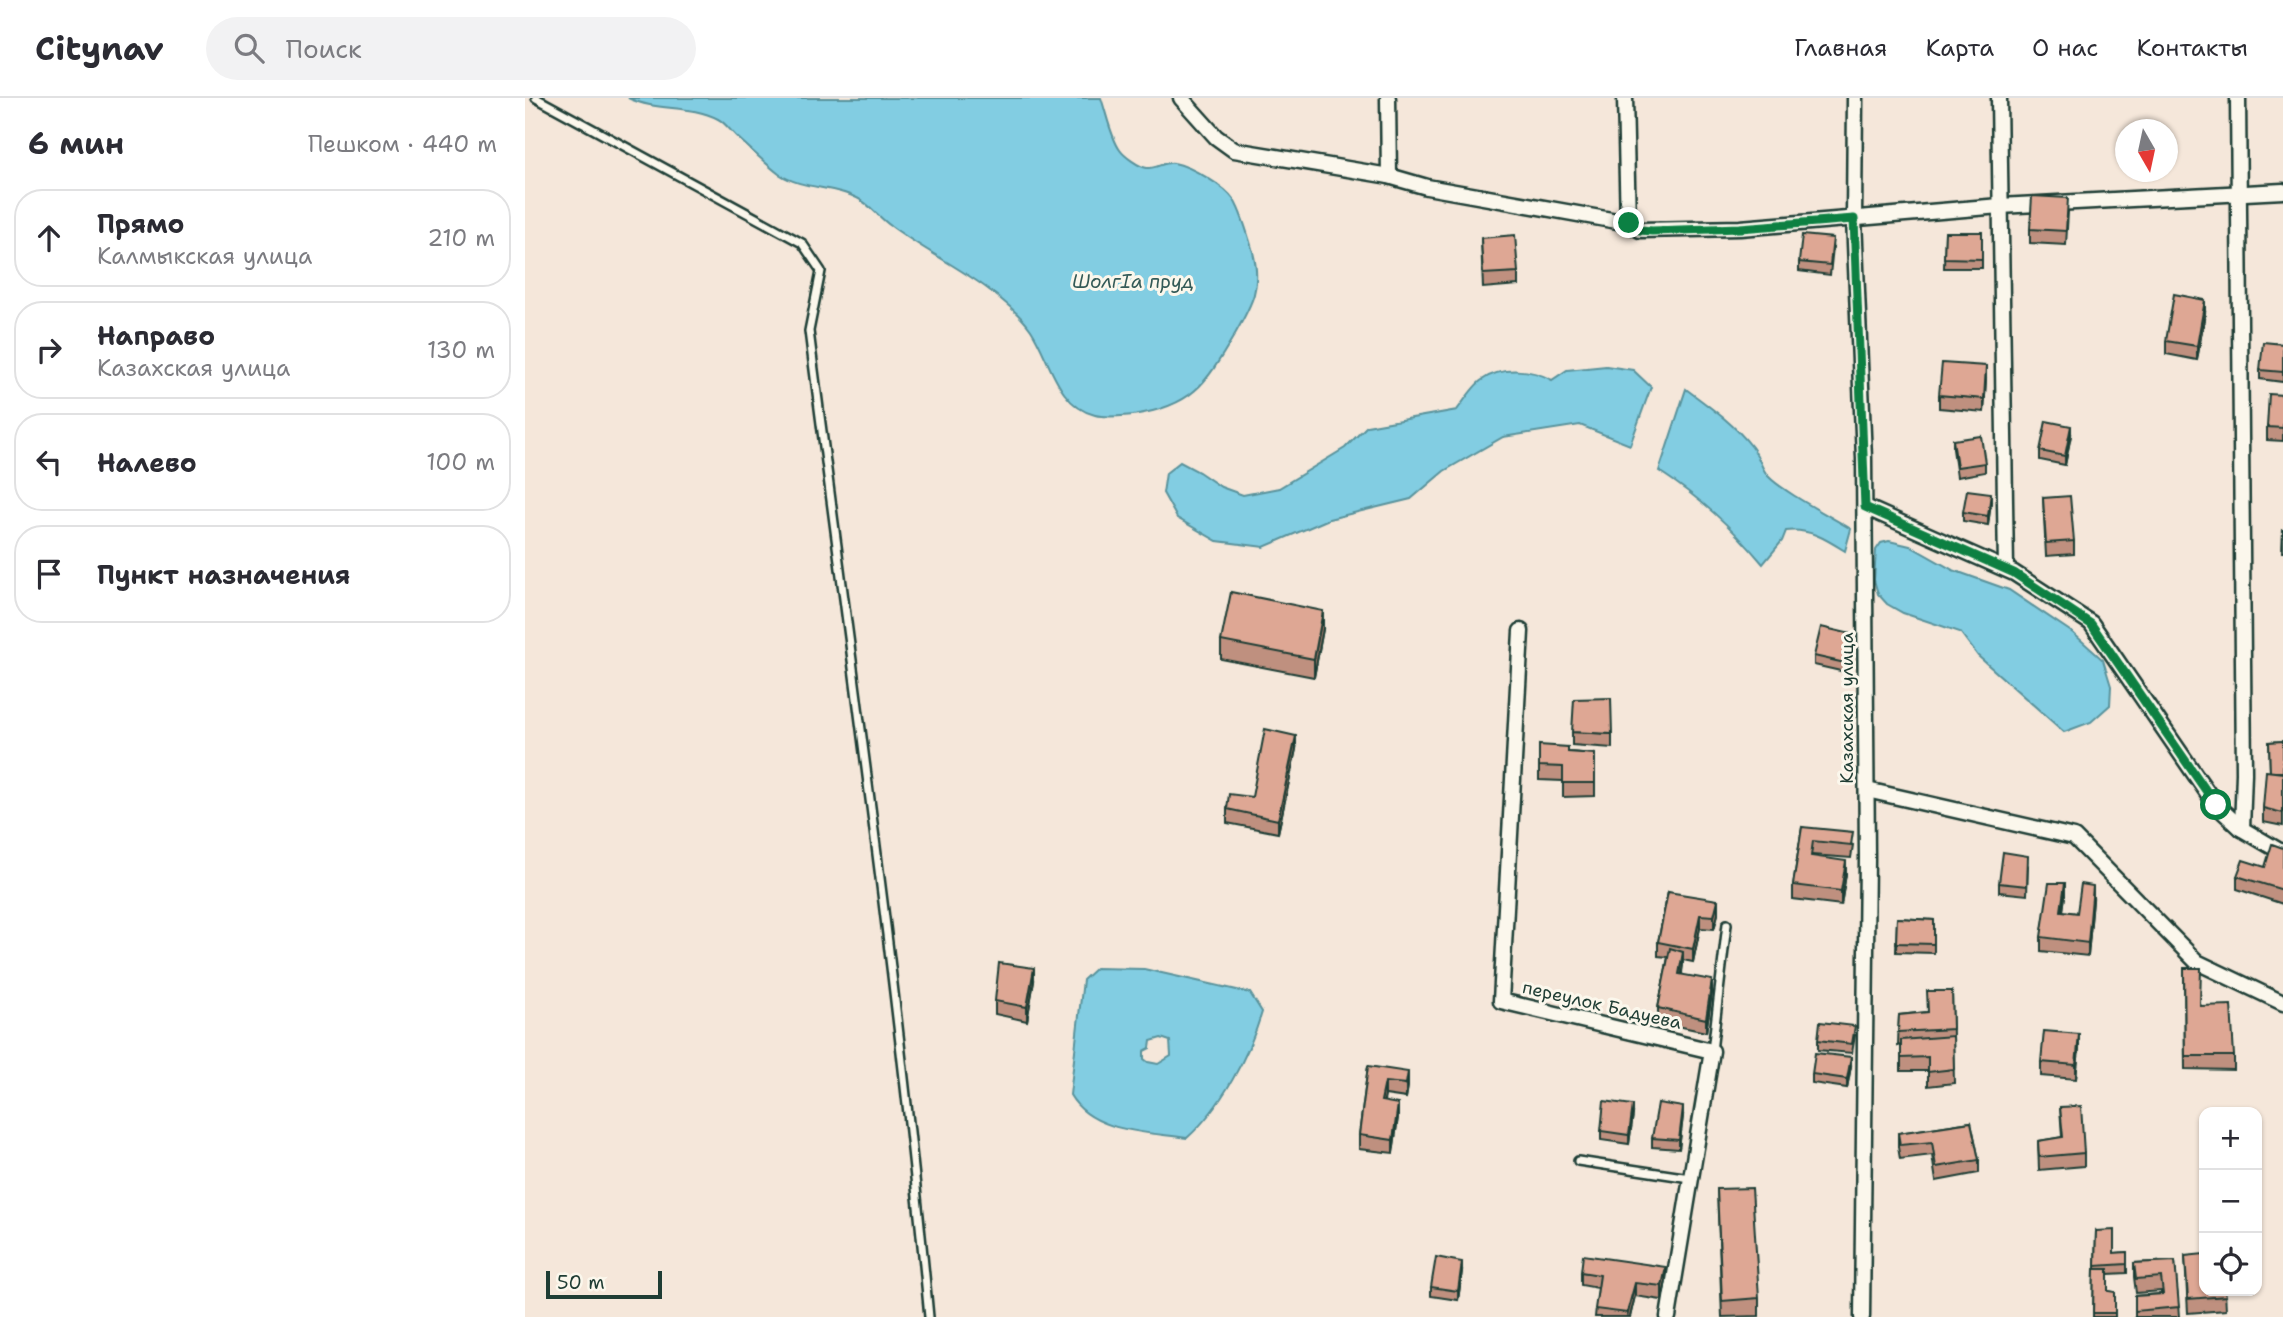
<!DOCTYPE html>
<html lang="ru">
<head>
<meta charset="utf-8">
<style>
	body { margin:0; font-family:"Shantell Sans",sans-serif; background:#f2f2f3; color:#2b2b33 }
	.controls { position:absolute; right:21px; bottom:21px; display:grid; overflow:hidden; border-radius:14px; box-shadow:0 2px 5px #0004 }
	.controls button { width:63px; height:63px; display:grid; place-items:center; padding:0; border:0; border-bottom:2px solid #e1e1e2; background:#fff; color:#2b2b33; font:35px sans-serif }
	.compass { position:absolute; left:1590px; top:21px; width:63px; height:63px; border-radius:50%; background:#fff; box-shadow:0 2px 5px #0004; rotate:171deg }
	.scale { position:absolute; left:21px; bottom:18px; width:116px; box-sizing:border-box; padding-left:7px; border:4px solid #1f3d34; border-top:0; font-size:19px; line-height:24px; white-space:nowrap; color:#1f3d34; -webkit-text-stroke:5px #fbf7ec; paint-order:stroke }
	.stop { position:absolute; width:21px; height:21px; margin:-16px; border:5px solid #0b8043; border-radius:50%; background:#fff }
	.stop.end { background:#0b8043; border-color:#fff; box-shadow:0 2px 7px #0008 }
	.list { margin:0; padding:0; list-style:none }
	h2 { display:flex; justify-content:space-between; align-items:center; height:91px; margin:0; padding:0 28px; font-size:30px }
	h2 small { font-size:23px; font-weight:400; color:#7c7c81 }
	.list li { display:grid; grid-template-columns:46px 1fr auto; gap:21px; align-items:center; box-sizing:border-box; height:98px; margin:0 14px 14px; padding:0 14px; border:2px solid #e1e1e2; border-radius:28px }
	.list b { display:block; font-size:26px; white-space:nowrap }
	.list p { margin:0; font-size:23px; white-space:nowrap; color:#7c7c81 }
	.list em { font-size:23px; font-style:normal; color:#7c7c81 }
	.icon { flex:none; width:38px; height:38px; fill:none; stroke:currentColor; stroke-width:2; stroke-linecap:round; stroke-linejoin:round }
	.map { position:relative; flex:none; width:1758px; height:1219px; overflow:hidden }
	header { display:flex; align-items:center; gap:42px; box-sizing:border-box; height:98px; padding:0 35px; background:#fff; border-bottom:2px solid #e1e1e2 }
	header strong { font-size:33px }
	nav { display:flex; gap:38px; margin-inline-start:auto; font-size:24px }
	.search { width:490px; height:63px; background:#f2f2f3; display:flex; align-items:center; gap:18px; box-sizing:border-box; padding:0 24px; border-radius:38px; color:#7c7c81; font-size:26px }
	main { display:flex }
	aside { flex:1; background:#fff }
	.map>svg:first-child { display:block }
</style>
</head>
<body>
<header>
<strong>Citynav</strong>
<div class="search"><svg class="icon" aria-label="search" viewBox="0 0 24 24"><circle cx="10" cy="10" r="6"/><path d="M15 15l6 6"/></svg>Поиск</div>
<nav><a>Главная</a><a>Карта</a><a>О нас</a><a>Контакты</a></nav>
</header>
<main>
<aside>
<h2>6 мин<small>Пешком · 440 m</small></h2>
<ul class="list">
<li><svg class="icon" aria-label="ahead" viewBox="0 0 24 24"><path d="M12 20V5M6 11l6-6 6 6"/></svg><div><b>Прямо</b><p>Калмыкская улица</p></div><em>210 m</em></li>
<li><svg class="icon" aria-label="right" viewBox="0 0 24 24"><path d="M7 20v-9h11M14 6l5 5-5 5"/></svg><div><b>Направо</b><p>Казахская улица</p></div><em>130 m</em></li>
<li><svg class="icon" aria-label="left" viewBox="0 0 24 24"><path d="M17 20v-9H6M10 6l-5 5 5 5"/></svg><div><b>Налево</b></div><em>100 m</em></li>
<li><svg class="icon" aria-label="arrive" viewBox="0 0 24 24"><path d="M6 21V4h12l-3 4 3 4H6"/></svg><div><b>Пункт назначения</b></div></li>
</ul>
</aside>
<div class="map">
<svg width="1758" height="1219" viewBox="0 0 1758 1219">
	<rect width="100%" height="100%" fill="#f5e7da"/>
	<filter id="ink" filterUnits="userSpaceOnUse"><feTurbulence type="fractalNoise" baseFrequency=".0143" numOctaves="2"/><feDisplacementMap in="SourceGraphic" scale="14" xChannelSelector="R" yChannelSelector="G"/><feConvolveMatrix kernelMatrix="1 2 1 2 8 2 1 2 1" color-interpolation-filters="sRGB"/></filter>
	<g filter="url(#ink)">
		<g fill="#82cde2" stroke="#5a939c" stroke-width="2" fill-rule="evenodd">
			<path d="M103,0h473c5,14 10,40 19,52 4,6 19,17 27,18 9,1 18,-7 27,-5 16,3 51,23 60,37 7,12 15,38 19,52 9,35 -1,52 -18,82 -29,49 -41,72 -102,81 -12,1 -27,3 -38,0 -38,-9 -45,-56 -64,-85 -11,-16 -27,-29 -43,-41 -31,-23 -66,-40 -97,-63 -12,-8 -21,-22 -34,-28 -24,-13 -54,-8 -78,-24 -14,-11 -28,-24 -41,-36 -7,-6 -12,-15 -20,-19 -29,-15 -61,-7 -90,-21z"/>
			<path d="M1081,268l27,4 18,17 -21,58 -50,-20 -77,12 -59,34 -33,28 -82,20 -65,28 -47,-6 -40,-23 -14,-25 3,-20 14,-11 19,10 22,15 22,8 36,-7 66,-40 22,-22 90,-16c7,-9 16,-24 25,-30 20,-14 50,-11 70,0l15,-10z"/>
			<path d="M1161,291c24,18 48,35 66,58 7,9 9,21 16,29 15,16 62,40 83,53l-6,22c-19,-12 -36,-23 -59,-20l-4,10 -19,23c-32,-38 -63,-66 -104,-93z"/>
			<path d="M1364,443l21,5 43,24 56,20 64,43 30,27 8,26 -1,19 -19,17 -27,10 -86,-76 -18,-24 -57,-19 -16,-9 -9,-10 -4,-14 2,-30 5,-7z"/>
			<path d="M571,870l48,1 106,24 12,19c-13,43 -41,96 -75,126 -38,-6 -95,-5 -117,-43l13,-115zM636,940l9,3 1,15 -13,8 -10,-2 -4,-3v-8l6,-3 1,-7z"/>
		</g>
		<g fill="none" stroke-linecap="round" stroke-linejoin="round">
			<g stroke="#1f3d34" stroke-width="12">
				<g id="service">
					<path d="M11,0l266,145 19,28 -12,60c42,328 89,656 120,986"/>
					<path d="M1187,953l15,-127"/>
					<path d="M1053,1063l112,17"/>
				</g>
			</g>
			<g stroke="#1f3d34" stroke-width="19">
				<g id="minor">
					<path d="M656,0l35,39 18,13 155,26 38,11 201,36"/>
					<path d="M863,0l1,78"/>
					<path d="M1100,0l3,125 12,7 100,-2 260,-22 283,-15"/>
					<path d="M1330,0l-1,121 10,239 3,400 -5,459"/>
					<path d="M1474,0l7,471"/>
					<path d="M1713,0l6,675 -2,56"/>
					<path d="M1340,409l149,66 77,50 125,182 26,24 41,24"/>
					<path d="M996,533l-20,370 211,50 -44,266"/>
					<path d="M1342,692l207,47 123,125 86,41"/>
				</g>
			</g>
			<use href="#service" stroke="#fbf7ec" stroke-width="7"/>
			<use href="#minor" stroke="#fbf7ec" stroke-width="14"/>
		</g>
		<g fill="#bf907f" stroke="#1f3d34" stroke-width="2">
			<path d="M1543,114l-2,33 -36,-2v-14z"/>
			<path d="M1420,134h37v36h-38z"/>
			<path d="M956,140l37,34v13l-35,3z"/>
			<path d="M1308,149l-3,28 -31,-4v-9z"/>
			<path d="M1680,215l-8,47 -31,-6v-13z"/>
			<path d="M1758,246v38l-23,-3v-9z"/>
			<path d="M1461,282l-2,32 -45,-4v-13z"/>
			<path d="M1758,297v46l-16,-1v-13z"/>
			<path d="M1546,337l-6,30 -25,-5v-9z"/>
			<path d="M1428,342l32,23v9l-28,5 -4,-28z"/>
			<path d="M1518,400l31,43v13l-28,2z"/>
			<path d="M1466,404l-3,23 -25,-4v-9z"/>
			<path d="M1758,431v23h-1z"/>
			<path d="M798,531l-9,48 -93,-18v-18z"/>
			<path d="M1326,545l-6,29 -31,-7v-9z"/>
			<path d="M1047,634l40,2v14l-40,-3z"/>
			<path d="M1758,643v85l-20,-4v-14l7,-36 -1,-30z"/>
			<path d="M1014,647l29,7 27,2v42l-32,1v-16l-24,-1z"/>
			<path d="M771,651l-18,84 -51,-10v-14l25,-12z"/>
			<path d="M1277,729l51,18 -2,13 -38,-3v1l33,18 -5,31 -48,-6v-14z"/>
			<path d="M1758,750v56l-46,-15v-13l28,-9z"/>
			<path d="M1503,768l-1,29 -28,-3v-9z"/>
			<path d="M1143,794l50,22 -4,15 -14,-1 -7,34 -10,-2 -1,14 30,19 -6,39 -48,-10v-14l10,-51 -10,-1v-14z"/>
			<path d="M1540,798l-2,15 14,2 16,-13 -5,56 -47,-5v-14z"/>
			<path d="M1372,820l37,2v33l-38,-1z"/>
			<path d="M1659,870l17,38 33,50v14l-49,-1z"/>
			<path d="M509,883l-7,40 -32,-7v-13z"/>
			<path d="M1427,893l2,92 -26,3v-15h-27v-26l-3,1 1,-31 28,-3z"/>
			<path d="M1330,937l-3,18 -34,-3v-10z"/>
			<path d="M1554,950l-3,31 -35,-3v-14z"/>
			<path d="M843,968l40,20 -2,12 -21,-3 -1,6 14,16 -5,36 -34,-4v-14z"/>
			<path d="M1326,968l-4,22 -35,-5v-9z"/>
			<path d="M1535,1009l24,46v13l-45,4 -1,-29 24,-4z"/>
			<path d="M1108,1016l-4,30 -28,-4v-9z"/>
			<path d="M1158,1018l-4,33 -27,-2v-9z"/>
			<path d="M1446,1024l8,38v13l-43,8 -4,-26 -32,4 -2,-12v-14z"/>
			<path d="M1192,1091l42,109v18l-37,1z"/>
			<path d="M1571,1133l18,22 13,-1v21l-19,1v17l7,1v25h-22l1,-48h1z"/>
			<path d="M1660,1158l40,35 1,19 -38,3z"/>
			<path d="M1650,1163l4,56h-44v-21l26,-2v-3l-25,2 -2,-16v-14z"/>
			<path d="M937,1173l-4,29 -27,-4v-9z"/>
			<path d="M1056,1174l85,9 -4,19 -27,-4 -5,21h-35l3,-29 -17,-3z"/>
		</g>
		<g fill="#9b7568" stroke="#1f3d34" stroke-width="2">
			<path d="M1680,202v13l-8,47v-14z"/>
			<path d="M1461,268v14l-2,32v-13z"/>
			<path d="M1546,328v9l-6,30v-9z"/>
			<path d="M1466,395v9l-3,23v-9z"/>
			<path d="M798,513v18l-9,48v-18z"/>
			<path d="M1326,536v9l-6,29v-9z"/>
			<path d="M771,638v13l-18,84v-13z"/>
			<path d="M1321,763v13l-5,31v-14z"/>
			<path d="M1540,785v13l-4,28v-13z"/>
			<path d="M1568,788v14l-5,56v-13z"/>
			<path d="M1193,802v14l-4,15v-13z"/>
			<path d="M1175,817v13l-7,34v-13z"/>
			<path d="M1158,854v13l-4,22v-13z"/>
			<path d="M509,870v13l-7,40v-14z"/>
			<path d="M1187,882v13l-6,39v-13z"/>
			<path d="M1554,936v14l-3,31v-14z"/>
			<path d="M1326,959v9l-4,22v-9z"/>
			<path d="M883,974v14l-2,12v-14z"/>
			<path d="M860,984v13l-4,20v-14z"/>
			<path d="M873,1006v13l-5,36v-13z"/>
			<path d="M1108,1007v9l-4,30v-9z"/>
			<path d="M1158,1009v9l-4,33v-9z"/>
			<path d="M937,1164v9l-4,29v-9z"/>
			<path d="M1141,1169v14l-4,19v-14z"/>
			<path d="M1110,1185v13l-5,21h-3z"/>
		</g>
		<g fill="#dea794" stroke="#1f3d34" stroke-width="2">
			<path d="M1507,98l36,2 -2,33 -36,-2z"/>
			<path d="M1420,134h37v27l-38,-1z"/>
			<path d="M990,137l3,37 -35,2 -2,-36z"/>
			<path d="M1277,137l31,3 -3,27 -31,-3z"/>
			<path d="M1649,196l31,6 -8,46 -31,-5z"/>
			<path d="M1738,244l20,2v28l-23,-2z"/>
			<path d="M1417,265l44,3 -2,33 -45,-4z"/>
			<path d="M1744,296l14,1v33l-16,-1z"/>
			<path d="M1521,323l25,5 -6,30 -25,-5z"/>
			<path d="M1456,338l4,27 -28,4 -4,-27z"/>
			<path d="M1442,392l24,3 -3,23 -25,-4z"/>
			<path d="M1545,398l4,45 -28,2 -3,-45z"/>
			<path d="M706,494l92,19 -9,48 -93,-18z"/>
			<path d="M1296,529l30,7 -6,29 -31,-7z"/>
			<path d="M1086,600l1,36 -40,-2 2,-33z"/>
			<path d="M740,631l31,7 -18,84 -51,-11 2,-15 23,3z"/>
			<path d="M1758,643v31h-13l-1,-30z"/>
			<path d="M1014,647l29,2v5l27,2v29h-32v-16l-24,-1z"/>
			<path d="M1741,673l17,2v40l-20,-5z"/>
			<path d="M1277,729l51,5 -2,13 -38,-4 -2,15 35,5 -5,30 -48,-6z"/>
			<path d="M1747,746l11,4v42l-46,-14 6,-16 22,7z"/>
			<path d="M1478,754l25,4 -1,30 -28,-3z"/>
			<path d="M1524,785h16l-4,28 16,2 4,-29 12,2 -5,57 -47,-6z"/>
			<path d="M1143,794l50,8 -4,16 -14,-1 -7,34 -35,-7z"/>
			<path d="M1372,820l37,2v24l-38,-1z"/>
			<path d="M1145,850l13,4 -4,22 33,6 -6,39 -48,-11z"/>
			<path d="M474,865l35,5 -7,39 -32,-6z"/>
			<path d="M1659,870h17l-1,38 31,-1 3,51h-49z"/>
			<path d="M1402,893h25l1,38 -55,3 1,-17 29,-3z"/>
			<path d="M1295,924l35,4 -3,18 -34,-4z"/>
			<path d="M1519,933l35,3 -3,31 -35,-3z"/>
			<path d="M1428,938l1,33 -26,3v-15l-27,1v-18z"/>
			<path d="M1290,955l36,4 -4,22 -35,-5z"/>
			<path d="M843,968l40,6 -2,12 -21,-2 -4,19 17,3 -5,36 -34,-5z"/>
			<path d="M1079,1003l29,4 -4,30 -28,-4z"/>
			<path d="M1133,1005l25,4 -4,33 -27,-2z"/>
			<path d="M1556,1008l3,47 -45,4 -1,-16 25,-4 -3,-30z"/>
			<path d="M1446,1024l8,38 -43,7 -4,-25 -32,3 -2,-12z"/>
			<path d="M1227,1090l7,110 -37,3 -5,-112z"/>
			<path d="M1589,1132v23l13,-1v12l-32,2 1,-35z"/>
			<path d="M1679,1156v37h21l1,5 -38,3 -3,-43z"/>
			<path d="M1058,1157l83,12 -4,19 -27,-3 -8,30 -32,-4 5,-34 -19,-3z"/>
			<path d="M911,1159l26,5 -4,29 -27,-4z"/>
			<path d="M1650,1163l4,46 -44,4v-15l28,-2 -2,-17 -25,2 -2,-16z"/>
			<path d="M1569,1171h14v22l7,1v21h-22z"/>
		</g>
	</g>
	<g fill="none" stroke-linecap="round" stroke-linejoin="round" filter="url(#ink)">
		<path stroke="#0b8043" stroke-width="9" d="M1104,125l11,7 12,1 88,-3 114,-9 11,288 149,66 77,51 125,181"/>
	</g>
	<g text-anchor="middle" stroke-width="6" stroke-linejoin="round" paint-order="stroke">
		<g font-size="18" fill="#1f3d34" stroke="#fbf7ec">
			<text transform="translate(1322 610) rotate(-90)" y="6">Казахская улица</text>
			<text transform="translate(1077 907) rotate(13)" y="6">переулок Бадуева</text>
		</g>
		<g font-size="19" font-style="italic" fill="#335a57" stroke="#fbf7ec">
			<text x="608" y="190">ШолгIа пруд</text>
		</g>
	</g>
</svg>
<div class="controls">
<button>+</button>
<button>−</button>
<button><svg class="icon" aria-label="locate" viewBox="0 0 24 24"><circle cx="12" cy="12" r="6"/><path d="M12 2v4M12 18v4M2 12h4M18 12h4"/></svg></button>
</div>
<svg class="compass" viewBox="-18 -18 36 36"><path d="M0-13l5 13h-10z" fill="#e53935"/><path d="M0 13l5-13h-10z" fill="#7c7c81"/></svg>
<div class="scale">50 m</div>
<div class="stop" style="left:1691px;top:707px"></div>
<div class="stop end" style="left:1104px;top:125px"></div>
</div>
</main>
</body>
</html>
